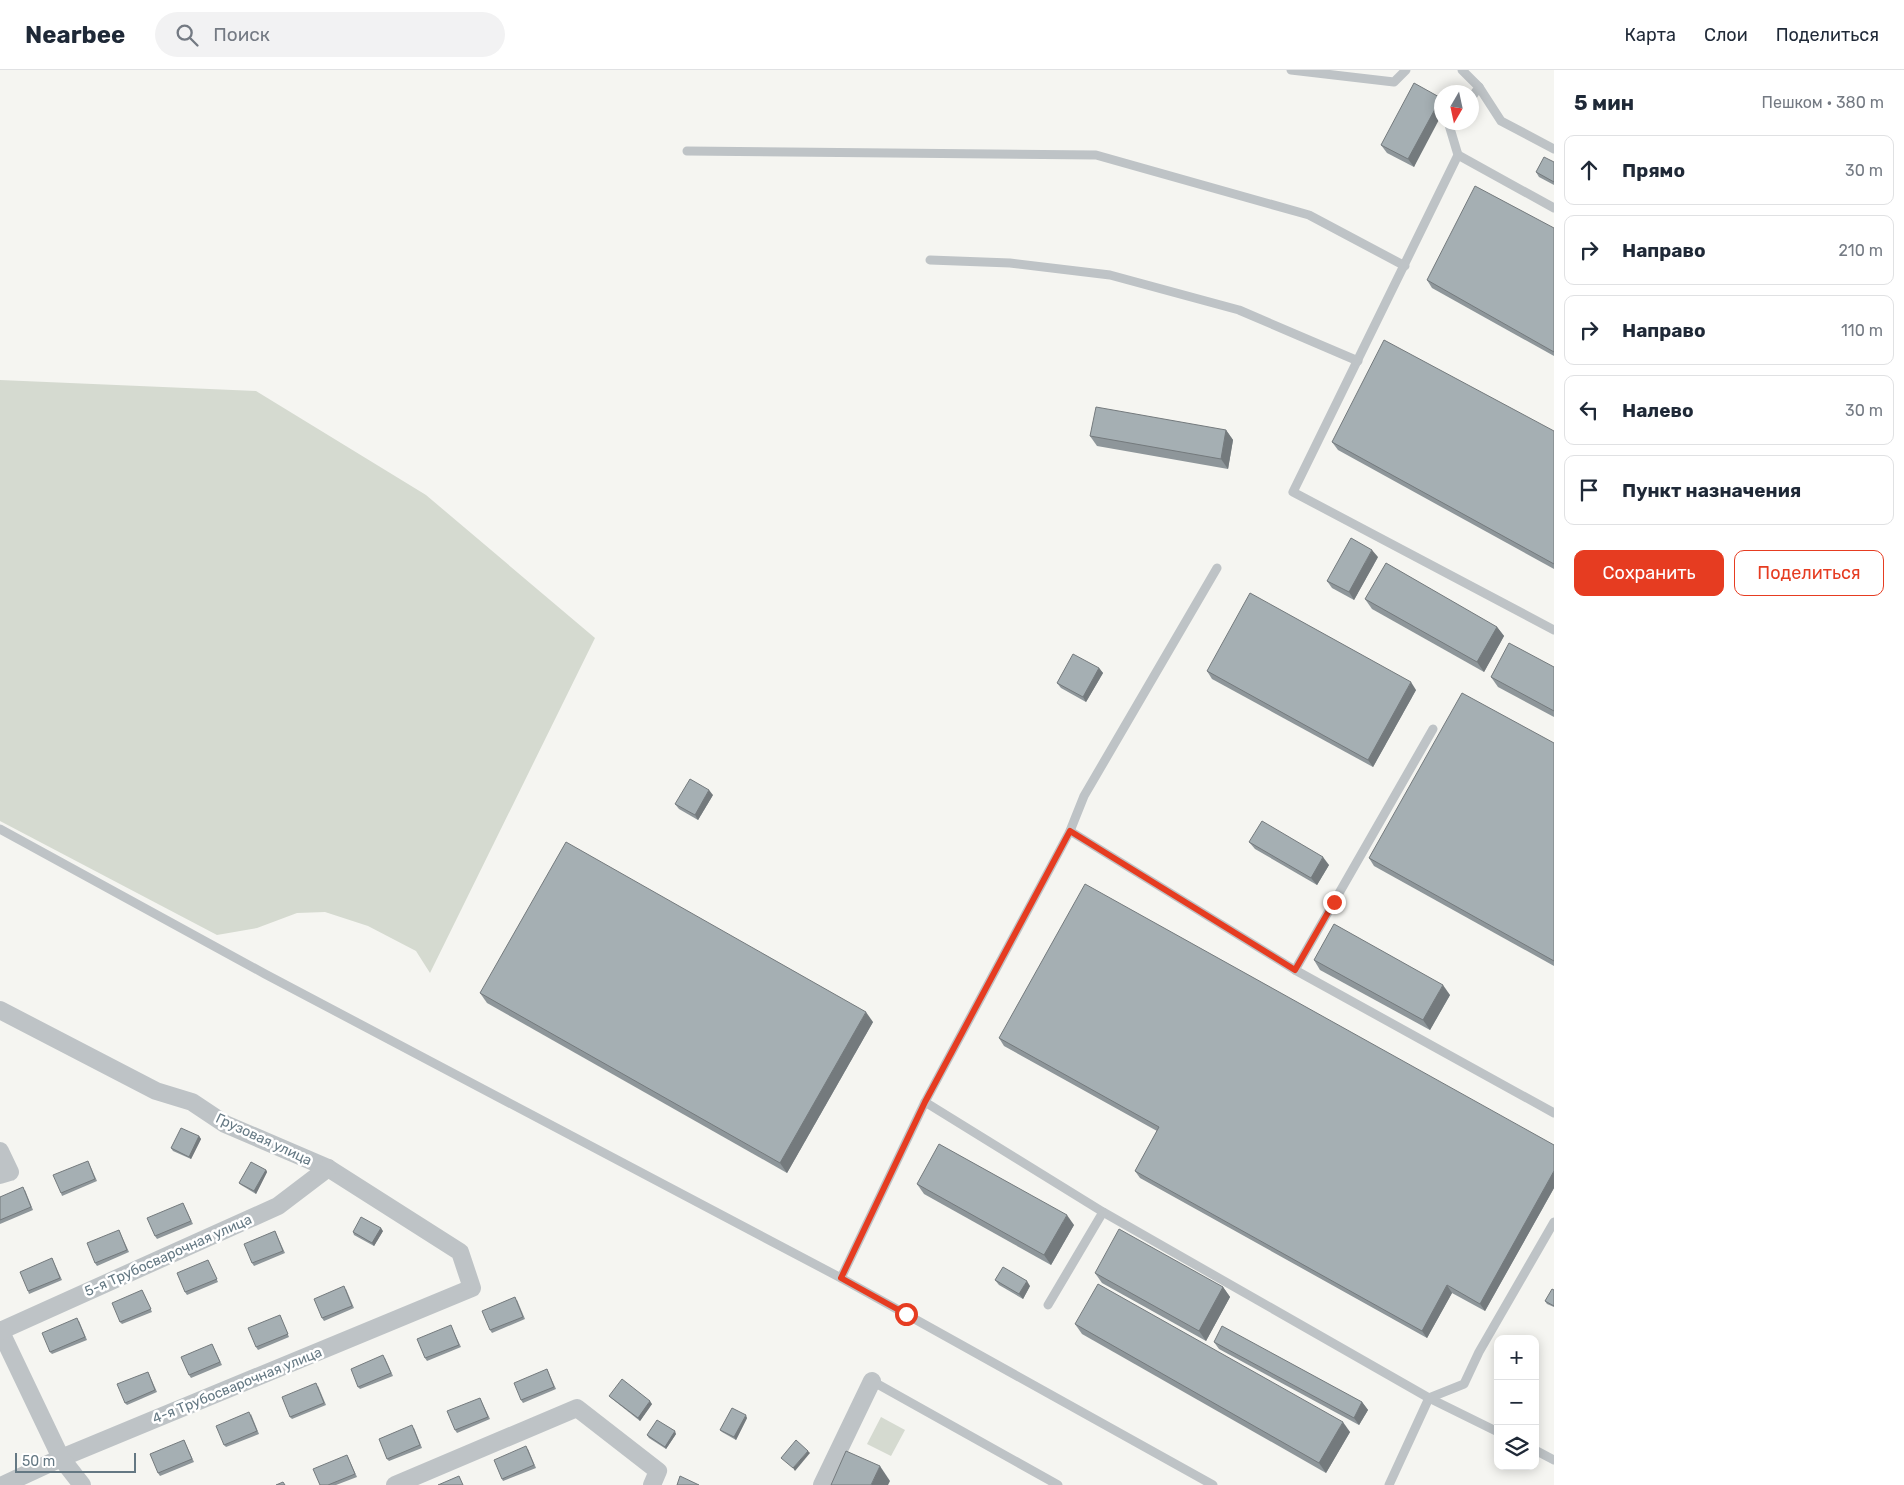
<!DOCTYPE html>
<html lang="ru">
<head>
<meta charset="utf-8">
<style>
	body { margin:0; font-family:Rubik,sans-serif; background:#f2f2f3; color:#1f2937 }
	.controls { position:absolute; right:15px; bottom:15px; display:grid; overflow:hidden; border-radius:10px; box-shadow:0 2px 12px #0003 }
	.controls button { width:45px; height:45px; display:grid; place-items:center; padding:0; border:0; border-bottom:1px solid #e0e1e3; background:#fff; color:#1f2937; font:25px sans-serif }
	.compass { position:absolute; left:1434px; top:15px; width:45px; height:45px; border-radius:50%; background:#fff; box-shadow:0 2px 12px #0003; rotate:189deg }
	.scale { position:absolute; left:15px; bottom:12px; width:121px; box-sizing:border-box; padding-left:5px; border:2px solid #647883; border-top:0; font-size:14px; line-height:18px; white-space:nowrap; color:#647883; -webkit-text-stroke:4px #fff; paint-order:stroke }
	.stop { position:absolute; width:15px; height:15px; margin:-11px; border:4px solid #e63c21; border-radius:50%; background:#fff }
	.stop.end { background:#e63c21; border-color:#fff; box-shadow:0 1px 5px #0008 }
	.list { margin:0; padding:0; list-style:none }
	h2 { display:flex; justify-content:space-between; align-items:center; height:65px; margin:0; padding:0 20px; font-size:21px }
	h2 small { font-size:16px; font-weight:400; color:#747a83 }
	.list li { display:grid; grid-template-columns:32px 1fr auto; gap:15px; align-items:center; box-sizing:border-box; height:70px; margin:0 10px 10px; padding:0 10px; border:1px solid #e0e1e3; border-radius:10px }
	.list b { display:block; font-size:19px; white-space:nowrap }
	.list em { font-size:16px; font-style:normal; color:#747a83 }
	.actions { display:flex; gap:10px; padding:15px 20px }
	.actions a { flex:1; padding:11px 0; border:1px solid #e63c21; border-radius:10px; text-align:center; font-size:18px; color:#e63c21 }
	.actions .main { background:#e63c21; color:#fff }
	.icon { flex:none; width:28px; height:28px; fill:none; stroke:currentColor; stroke-width:2; stroke-linecap:round; stroke-linejoin:round }
	.map { position:relative; flex:none; width:1554px; height:1415px; overflow:hidden }
	header { display:flex; align-items:center; gap:30px; box-sizing:border-box; height:70px; padding:0 25px; background:#fff; border-bottom:1px solid #e0e1e3 }
	header strong { font-size:24px }
	nav { display:flex; gap:28px; margin-inline-start:auto; font-size:18px }
	.search { width:350px; height:45px; background:#f2f2f3; display:flex; align-items:center; gap:12px; box-sizing:border-box; padding:0 18px; border-radius:28px; color:#747a83; font-size:19px }
	main { display:flex }
	aside { flex:1; background:#fff }
	.map>svg:first-child { display:block }
</style>
</head>
<body>
<header>
<strong>Nearbee</strong>
<div class="search"><svg class="icon" aria-label="search" viewBox="0 0 24 24"><circle cx="10" cy="10" r="6"/><path d="M15 15l6 6"/></svg>Поиск</div>
<nav><a>Карта</a><a>Слои</a><a>Поделиться</a></nav>
</header>
<main>
<div class="map">
<svg width="1554" height="1415" viewBox="0 0 1554 1415">
	<rect width="100%" height="100%" fill="#f5f5f1"/>
	<g fill="#d5dad0">
		<path d="M0,310l256,11 170,104 169,143 -165,335 -14,-22 -48,-25 -43,-14 -28,1 -40,15 -40,7 -217,-114z"/>
		<path d="M881,1347l24,13 -14,26 -24,-12z"/>
	</g>
	<g fill="none" stroke-linecap="round" stroke-linejoin="round">
		<g stroke="#bec3c6" stroke-width="9">
			<path d="M1291,0l103,12 12,-12"/>
			<path d="M1462,0l17,17 -7,10"/>
			<path d="M1479,17l22,34 53,28"/>
			<path d="M1451,52l-2,3 9,30 -165,337 261,138"/>
			<path d="M687,81l409,4 213,60 96,51"/>
			<path d="M1458,85l96,53"/>
			<path d="M930,190l80,3 100,12 129,35 119,51"/>
			<path d="M0,759l265,145 576,304 372,207"/>
			<path d="M1070,761l225,139 259,143"/>
			<path d="M1295,900l138,-241"/>
			<path d="M925,1032l178,110 326,186 69,34"/>
			<path d="M841,1208l84,-176 145,-271 14,-35 133,-228"/>
			<path d="M1048,1235l55,-93"/>
			<path d="M872,1311l186,104"/>
			<path d="M1535,1380l19,10"/>
			<path d="M1389,1415l40,-87 35,-14 15,-32 75,-130"/>
		</g>
		<g stroke="#bec3c6" stroke-width="18">
			<path d="M0,940l156,81 36,11 33,22 103,44 132,84 12,36 -411,170 -58,27"/>
			<path d="M0,1081l10,21 -10,3"/>
			<path d="M0,1260l61,128 21,27"/>
			<path d="M0,1261l278,-125 50,-38"/>
			<path d="M395,1415l182,-77 81,63 -6,14"/>
			<path d="M822,1415l50,-104"/>
		</g>
	</g>
	<g fill="#8e969a">
		<path d="M1441,28l-27,69 -27,-14 -6,-8z"/>
		<path d="M1554,92v23l-15,-8 -3,-5z"/>
		<path d="M1554,158v128l-122,-68 -5,-8z"/>
		<path d="M1226,360l7,10 -5,29 -131,-23 -7,-10z"/>
		<path d="M1554,361v138l-216,-119 -6,-8z"/>
		<path d="M1378,487l-24,43 -22,-12 -5,-7z"/>
		<path d="M1365,529l132,28 7,9 -20,36 -112,-63z"/>
		<path d="M1554,597v50l-56,-30 -7,-10z"/>
		<path d="M1099,598l4,5 -17,29 -25,-14 -4,-5z"/>
		<path d="M1207,601l209,19 -43,77 -161,-88z"/>
		<path d="M1554,673v223l-180,-100 -5,-8z"/>
		<path d="M713,725l-15,25 -19,-11 -4,-5z"/>
		<path d="M1249,772l80,23 -12,20 -62,-36z"/>
		<path d="M1314,890l136,35 -20,35 -110,-60z"/>
		<path d="M480,923l393,29 -86,151 -300,-170z"/>
		<path d="M999,968l555,107v43l-69,123 -33,-18 -25,45 -287,-160 -5,-7 22,-40 -153,-85z"/>
		<path d="M199,1066l2,3 -10,20 -18,-8 -2,-3z"/>
		<path d="M89,1093l8,18 -35,15 -1,-3z"/>
		<path d="M266,1100l1,2 -11,22 -15,-9 -2,-2z"/>
		<path d="M917,1114l157,41 -23,40 -127,-71z"/>
		<path d="M25,1120l8,20 -33,14v-27z"/>
		<path d="M183,1133l10,21 -36,15 -2,-3z"/>
		<path d="M119,1160l10,22 -32,14 -2,-3z"/>
		<path d="M275,1161l10,22 -31,13 -2,-3z"/>
		<path d="M383,1161l-9,15 -20,-11 -1,-3z"/>
		<path d="M52,1188l10,22 -33,14 -1,-3z"/>
		<path d="M208,1190l10,22 -31,13 -2,-3z"/>
		<path d="M1095,1203l128,14 7,10 -24,44 -104,-58z"/>
		<path d="M995,1210l35,6 -7,13 -24,-14z"/>
		<path d="M346,1219l8,19 -30,13 -2,-3z"/>
		<path d="M142,1220l10,22 -30,12 -2,-2z"/>
		<path d="M1554,1220v17l-7,-3 -2,-3z"/>
		<path d="M517,1230l8,19 -33,14 -2,-3z"/>
		<path d="M280,1245l9,22 -31,13 -2,-3z"/>
		<path d="M79,1251l8,19 -35,14 -2,-2z"/>
		<path d="M1075,1254l275,108 -24,41 -244,-139z"/>
		<path d="M452,1258l9,19 -34,14 -2,-3z"/>
		<path d="M1214,1272l148,60 6,8 -9,15 -140,-76z"/>
		<path d="M212,1274l10,21 -31,13 -2,-3z"/>
		<path d="M385,1288l8,18 -33,13 -2,-2z"/>
		<path d="M547,1299l9,20 -33,14 -2,-3z"/>
		<path d="M149,1304l8,18 -30,13 -2,-2z"/>
		<path d="M318,1316l8,19 -34,14 -2,-2z"/>
		<path d="M609,1326l43,8 -12,17 -29,-23z"/>
		<path d="M480,1328l10,21 -33,14 -2,-3z"/>
		<path d="M251,1344l8,20 -33,13 -2,-2z"/>
		<path d="M747,1348l-11,22 -14,-8 -2,-2z"/>
		<path d="M414,1358l8,20 -33,13 -2,-2z"/>
		<path d="M676,1364l-10,15 -17,-11 -2,-3z"/>
		<path d="M184,1370l10,22 -34,14 -2,-3z"/>
		<path d="M528,1379l8,19 -33,13 -1,-2z"/>
		<path d="M348,1387l9,20 -21,8h-16z"/>
	</g>
	<g fill="#747a7d">
		<path d="M1441,28l1,16 -28,53 -6,-8z"/>
		<path d="M1226,360l7,10 -5,29 -7,-10z"/>
		<path d="M1372,480l6,7 -24,43 -5,-8z"/>
		<path d="M1497,557l7,9 -20,36 -7,-10z"/>
		<path d="M1099,598l4,5 -17,29 -3,-5z"/>
		<path d="M1411,612l5,8 -43,77 -5,-7z"/>
		<path d="M709,720l4,5 -15,25 -3,-5z"/>
		<path d="M1323,787l6,8 -12,20 -6,-7z"/>
		<path d="M1443,915l7,10 -20,35 -7,-10z"/>
		<path d="M866,942l7,10 -86,151 -7,-10z"/>
		<path d="M199,1066l2,3 -10,20 -2,-2z"/>
		<path d="M266,1100l1,2 -11,22 -2,-3z"/>
		<path d="M1554,1101v17l-69,123 -5,-7z"/>
		<path d="M1067,1145l7,10 -23,40 -7,-10z"/>
		<path d="M381,1158l2,3 -9,15 -2,-3z"/>
		<path d="M1027,1211l3,5 -7,13 -4,-5z"/>
		<path d="M1447,1215l5,8 -25,45 -5,-7z"/>
		<path d="M1223,1217l7,10 -24,44 -7,-10z"/>
		<path d="M650,1331l2,3 -12,17 -2,-3z"/>
		<path d="M1362,1332l6,8 -9,15 -5,-7z"/>
		<path d="M746,1345l1,3 -11,22 -2,-3z"/>
		<path d="M1343,1352l7,10 -24,41 -7,-10z"/>
		<path d="M675,1361l1,3 -10,15 -1,-2z"/>
		<path d="M808,1381l2,2 -15,18 -2,-3z"/>
		<path d="M880,1396l10,15 -2,4h-17z"/>
	</g>
	<g fill="#a5afb3" stroke="#747a7d">
		<path d="M1414,13l27,15 -33,61 -27,-14z"/>
		<path d="M1544,87l10,5v20l-18,-10z"/>
		<path d="M1475,116l79,42v124l-127,-72z"/>
		<path d="M1384,270l170,91v133l-222,-122z"/>
		<path d="M1096,337l130,23 -5,29 -131,-23z"/>
		<path d="M1351,468l21,12 -23,42 -22,-11z"/>
		<path d="M1386,493l111,64 -20,35 -112,-63z"/>
		<path d="M1250,523l161,89 -43,78 -161,-89z"/>
		<path d="M1509,573l45,24v44l-63,-34z"/>
		<path d="M1073,584l26,14 -16,29 -26,-14z"/>
		<path d="M1462,623l92,50v218l-185,-103z"/>
		<path d="M690,709l19,11 -14,25 -20,-11z"/>
		<path d="M1262,751l61,36 -12,21 -62,-36z"/>
		<path d="M566,772l300,170 -86,151 -300,-170z"/>
		<path d="M1085,814l469,261v26l-74,133 -33,-19 -25,46 -287,-160 24,-44 -160,-89z"/>
		<path d="M1334,854l109,61 -20,35 -109,-60z"/>
		<path d="M181,1058l18,8 -10,21 -18,-9z"/>
		<path d="M939,1074l128,71 -23,40 -127,-71z"/>
		<path d="M88,1091l7,18 -34,14 -8,-18z"/>
		<path d="M251,1092l15,8 -12,21 -15,-8z"/>
		<path d="M23,1117l8,20 -31,13v-23z"/>
		<path d="M183,1133l8,18 -36,15 -8,-18z"/>
		<path d="M361,1147l20,11 -9,15 -19,-11z"/>
		<path d="M1119,1159l104,58 -24,44 -104,-58z"/>
		<path d="M119,1160l8,20 -32,13 -8,-20z"/>
		<path d="M275,1161l8,20 -31,12 -8,-19z"/>
		<path d="M52,1188l8,20 -32,13 -8,-19z"/>
		<path d="M208,1190l9,19 -32,13 -8,-19z"/>
		<path d="M1003,1197l24,14 -8,13 -24,-14z"/>
		<path d="M1098,1214l245,138 -24,41 -244,-139z"/>
		<path d="M344,1216l8,20 -30,12 -8,-19z"/>
		<path d="M1552,1219l2,1v16l-9,-5z"/>
		<path d="M142,1220l9,19 -31,13 -8,-19z"/>
		<path d="M515,1227l8,20 -33,13 -8,-19z"/>
		<path d="M280,1245l8,19 -32,13 -8,-19z"/>
		<path d="M77,1248l8,19 -35,15 -8,-19z"/>
		<path d="M451,1255l8,20 -34,13 -8,-19z"/>
		<path d="M1222,1256l140,76 -8,16 -140,-76z"/>
		<path d="M212,1274l8,18 -31,13 -8,-18z"/>
		<path d="M383,1285l8,18 -33,14 -7,-18z"/>
		<path d="M547,1299l7,18 -33,13 -7,-17z"/>
		<path d="M148,1302l7,18 -30,13 -8,-19z"/>
		<path d="M622,1309l28,22 -12,17 -29,-22z"/>
		<path d="M316,1313l8,20 -34,14 -8,-20z"/>
		<path d="M480,1328l8,19 -33,13 -8,-19z"/>
		<path d="M732,1338l14,7 -12,22 -14,-7z"/>
		<path d="M249,1342l8,19 -33,14 -8,-19z"/>
		<path d="M657,1350l18,11 -10,16 -18,-12z"/>
		<path d="M412,1355l8,20 -33,14 -8,-20z"/>
		<path d="M184,1370l8,19 -34,14 -8,-19z"/>
		<path d="M796,1370l12,11 -15,17 -12,-10z"/>
		<path d="M526,1376l8,19 -32,14 -8,-19z"/>
		<path d="M846,1381l34,15 -9,19h-40z"/>
		<path d="M347,1385l8,19 -27,11h-8l-7,-16z"/>
		<path d="M459,1406l4,9h-25z"/>
		<path d="M680,1406l19,9h-22z"/>
		<path d="M283,1412l2,3h-9z"/>
	</g>
	<g fill="none" stroke-linecap="round" stroke-linejoin="round">
		<path stroke="#e63c21" stroke-width="6" d="M906,1244l-65,-36 84,-176 145,-271 225,139 39,-68"/>
	</g>
	<g text-anchor="middle" stroke-width="5" stroke-linejoin="round" paint-order="stroke">
		<g font-size="14" fill="#647883" stroke="#fff">
			<text transform="translate(264 1069) rotate(25)" y="5">Грузовая улица</text>
			<text transform="translate(168 1185) rotate(-24)" y="5">5-я Трубосварочная улица</text>
			<text transform="translate(237 1315) rotate(-22)" y="5">4-я Трубосварочная улица</text>
		</g>
	</g>
</svg>
<div class="controls">
<button>+</button>
<button>−</button>
<button><svg class="icon" aria-label="layers" viewBox="0 0 24 24"><path d="M12 4l9 5-9 5-9-5zM3 14l9 5 9-5"/></svg></button>
</div>
<svg class="compass" viewBox="-18 -18 36 36"><path d="M0-13l5 13h-10z" fill="#e53935"/><path d="M0 13l5-13h-10z" fill="#747a83"/></svg>
<div class="scale">50 m</div>
<div class="stop" style="left:906px;top:1244px"></div>
<div class="stop end" style="left:1334px;top:832px"></div>
</div>
<aside>
<h2>5 мин<small>Пешком · 380 m</small></h2>
<ul class="list">
<li><svg class="icon" aria-label="ahead" viewBox="0 0 24 24"><path d="M12 20V5M6 11l6-6 6 6"/></svg><div><b>Прямо</b></div><em>30 m</em></li>
<li><svg class="icon" aria-label="right" viewBox="0 0 24 24"><path d="M7 20v-9h11M14 6l5 5-5 5"/></svg><div><b>Направо</b></div><em>210 m</em></li>
<li><svg class="icon" aria-label="right" viewBox="0 0 24 24"><path d="M7 20v-9h11M14 6l5 5-5 5"/></svg><div><b>Направо</b></div><em>110 m</em></li>
<li><svg class="icon" aria-label="left" viewBox="0 0 24 24"><path d="M17 20v-9H6M10 6l-5 5 5 5"/></svg><div><b>Налево</b></div><em>30 m</em></li>
<li><svg class="icon" aria-label="arrive" viewBox="0 0 24 24"><path d="M6 21V4h12l-3 4 3 4H6"/></svg><div><b>Пункт назначения</b></div></li>
</ul>
<div class="actions"><a class="main">Сохранить</a><a>Поделиться</a></div>
</aside>
</main>
</body>
</html>
